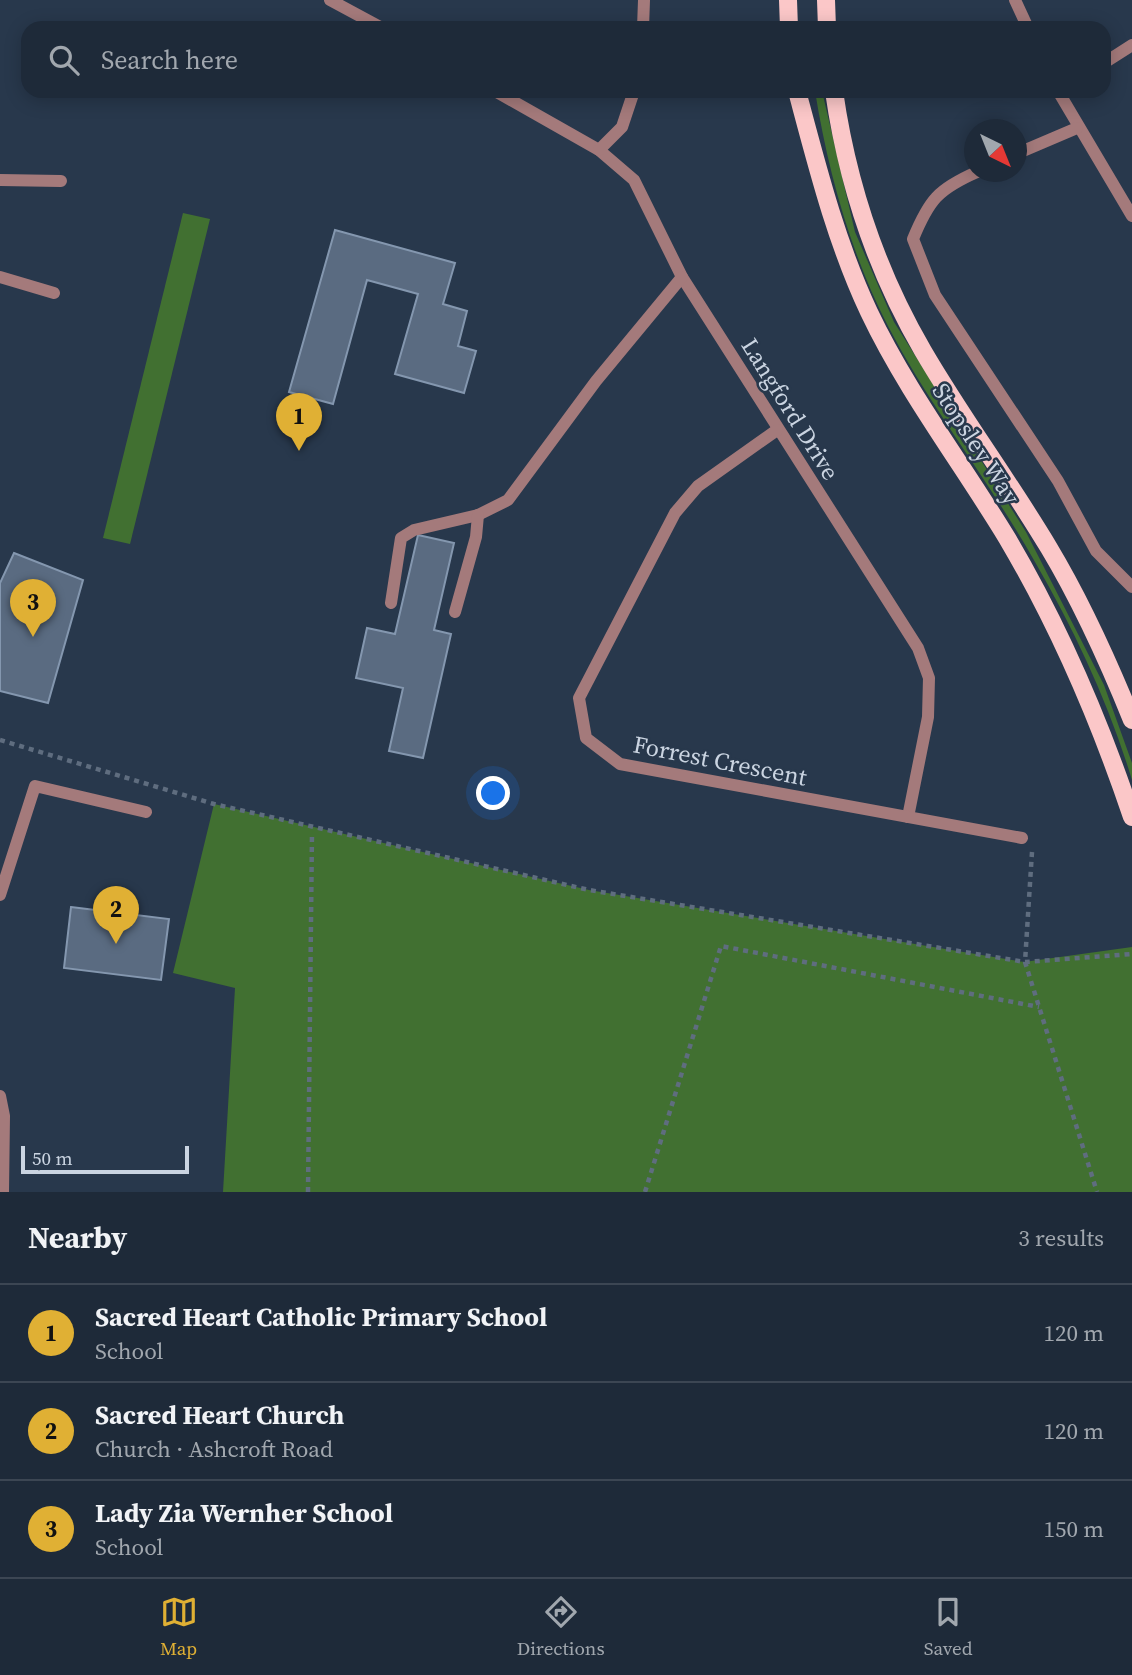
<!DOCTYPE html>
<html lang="en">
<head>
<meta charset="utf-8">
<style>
	body { margin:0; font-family:"Source Serif 4",serif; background:#2b3644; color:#f1f3f6 }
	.compass { position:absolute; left:964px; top:119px; width:63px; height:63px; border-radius:50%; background:#1e2a39; box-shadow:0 4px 18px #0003; rotate:137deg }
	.scale { position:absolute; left:21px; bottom:18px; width:168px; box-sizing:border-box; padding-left:7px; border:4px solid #cad4e1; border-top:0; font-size:19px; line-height:24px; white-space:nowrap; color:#cad4e1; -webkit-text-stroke:5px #28384c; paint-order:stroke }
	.you { position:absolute; left:494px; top:794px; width:24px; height:24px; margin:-18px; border:5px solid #fff; border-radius:50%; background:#1a73e8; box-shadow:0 0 0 10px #1a73e833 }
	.badge { display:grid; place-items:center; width:46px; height:46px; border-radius:50%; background:#e0b034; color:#111; font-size:23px; font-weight:700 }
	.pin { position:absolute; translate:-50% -58px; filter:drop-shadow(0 2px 4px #0008) }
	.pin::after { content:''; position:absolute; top:37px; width:24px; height:21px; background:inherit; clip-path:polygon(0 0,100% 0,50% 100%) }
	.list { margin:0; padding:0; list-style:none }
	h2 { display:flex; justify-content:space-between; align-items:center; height:91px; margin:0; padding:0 28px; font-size:30px }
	h2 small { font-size:23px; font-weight:400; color:#a1a7ae }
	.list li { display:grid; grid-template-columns:46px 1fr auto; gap:21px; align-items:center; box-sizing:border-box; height:98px; padding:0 28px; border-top:2px solid #3c4653 }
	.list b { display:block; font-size:26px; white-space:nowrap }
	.list p { margin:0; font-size:23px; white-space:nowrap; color:#a1a7ae }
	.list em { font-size:23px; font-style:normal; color:#a1a7ae }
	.icon { flex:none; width:38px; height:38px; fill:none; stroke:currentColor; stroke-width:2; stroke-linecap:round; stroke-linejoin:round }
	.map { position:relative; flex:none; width:1132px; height:1192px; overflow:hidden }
	.search { position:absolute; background:#1e2a39; box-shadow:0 4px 18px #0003; left:21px; right:21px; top:21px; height:77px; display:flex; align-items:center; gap:18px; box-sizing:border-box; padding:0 24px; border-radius:21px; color:#a1a7ae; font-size:26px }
	.sheet { height:385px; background:#1e2a39 }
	nav { display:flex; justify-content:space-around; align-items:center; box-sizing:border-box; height:98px; border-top:2px solid #3c4653; background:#1e2a39; font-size:19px; color:#a1a7ae }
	nav a { display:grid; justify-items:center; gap:4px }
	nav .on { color:#e0b034 }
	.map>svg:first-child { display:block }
</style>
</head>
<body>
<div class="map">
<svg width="1132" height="1192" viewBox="0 0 1132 1192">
	<rect width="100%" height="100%" fill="#28384c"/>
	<g fill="#417031">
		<path d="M815,91h7l33,141 39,90 132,210 78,153 28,78v17c-23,-76 -57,-149 -97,-218 -45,-80 -103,-152 -146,-234 -38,-73 -61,-156 -74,-237z"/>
		<path d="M183,213l27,6 -80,325 -27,-6z"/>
		<path d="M214,804l375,86 435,72 108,-15v245h-909l12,-204 -62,-15z"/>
	</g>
	<g fill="#5a6b81" stroke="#8497af" stroke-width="2">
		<path d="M335,230l120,33 -12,41 24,7 -9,35 18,5 -12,42 -69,-19 23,-80 -51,-14 -34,124 -44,-12z"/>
		<path d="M418,535l36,8 -20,87 17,4 -28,124 -34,-7 14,-63 -47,-10 11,-50 28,6z"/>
		<path d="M14,553l69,27 -35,123 -48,-12v-108z"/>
		<path d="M71,907l98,12 -8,61 -97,-12z"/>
	</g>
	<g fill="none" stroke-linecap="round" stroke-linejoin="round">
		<g stroke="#5f6d7f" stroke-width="4.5" stroke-dasharray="5 5" stroke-linecap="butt">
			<path d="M0,740l214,64 375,86 436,72 72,230"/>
			<path d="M1032,852l-7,110 107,-8"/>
			<path d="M308,1192l4,-360"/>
			<path d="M645,1192l76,-246 318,61"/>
		</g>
		<g stroke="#a47a7b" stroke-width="12">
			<path d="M330,0l52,28"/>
			<path d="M1015,0l13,28"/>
			<path d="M643,28l1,-28"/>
			<path d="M1104,63l28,-18"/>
			<path d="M495,91l104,59 35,30 48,97 236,371 11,30 -1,39 -20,100"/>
			<path d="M1058,91l74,125"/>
			<path d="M599,150l23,-23 12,-36"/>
			<path d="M1016,154l61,-26"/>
			<path d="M977,172c-39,17 -48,28 -64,67l22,56 123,186 38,70 36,36"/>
			<path d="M0,180l61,1"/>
			<path d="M0,277l54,16"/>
			<path d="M777,430l-79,56 -23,27 -96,185 7,40 34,26 402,74"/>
			<path d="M391,603l10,-65 13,-8 64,-15 30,-15 88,-119 86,-104"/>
			<path d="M455,612l21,-75 2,-22"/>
			<path d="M0,895l35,-109 111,26"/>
			<path d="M0,1096l4,20 -1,76"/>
		</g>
		<g stroke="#fbc7c8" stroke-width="18">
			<path d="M788,0l1,28"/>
			<path d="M826,0l1,28"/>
			<path d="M797,91c20,75 39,151 72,221 38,80 92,150 138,226 52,88 92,181 125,279"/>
			<path d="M834,91c13,91 43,181 89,260 39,67 86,130 126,197 33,55 59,113 83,172"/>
		</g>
	</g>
	<g text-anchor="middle" stroke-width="5" stroke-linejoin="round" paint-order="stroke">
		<g font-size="24" fill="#cad4e1" stroke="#28384c">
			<text transform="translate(790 409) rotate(58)" y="8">Langford Drive</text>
			<text transform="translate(976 444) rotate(57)" y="8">Stopsley Way</text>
			<text transform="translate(720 761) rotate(11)" y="8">Forrest Crescent</text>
		</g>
	</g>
</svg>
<svg class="compass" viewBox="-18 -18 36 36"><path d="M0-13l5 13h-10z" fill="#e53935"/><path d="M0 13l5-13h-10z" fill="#a1a7ae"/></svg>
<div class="scale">50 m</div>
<div class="you"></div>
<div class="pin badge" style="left:299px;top:451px">1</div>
<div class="pin badge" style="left:116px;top:944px">2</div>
<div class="pin badge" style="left:33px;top:637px">3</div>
<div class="search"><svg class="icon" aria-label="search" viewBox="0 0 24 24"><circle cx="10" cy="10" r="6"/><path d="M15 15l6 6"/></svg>Search here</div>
</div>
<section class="sheet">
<h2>Nearby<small>3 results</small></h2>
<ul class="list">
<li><span class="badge">1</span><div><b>Sacred Heart Catholic Primary School</b><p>School</p></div><em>120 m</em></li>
<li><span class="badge">2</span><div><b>Sacred Heart Church</b><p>Church · Ashcroft Road</p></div><em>120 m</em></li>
<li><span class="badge">3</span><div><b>Lady Zia Wernher School</b><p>School</p></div><em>150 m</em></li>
</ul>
</section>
<nav>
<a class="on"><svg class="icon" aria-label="map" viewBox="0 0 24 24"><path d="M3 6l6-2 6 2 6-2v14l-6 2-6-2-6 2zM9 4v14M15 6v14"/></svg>Map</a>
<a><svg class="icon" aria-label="directions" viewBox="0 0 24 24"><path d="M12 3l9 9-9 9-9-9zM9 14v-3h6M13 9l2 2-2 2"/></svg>Directions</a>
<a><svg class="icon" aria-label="saved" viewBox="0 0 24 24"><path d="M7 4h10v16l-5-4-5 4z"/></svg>Saved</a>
</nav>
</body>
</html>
